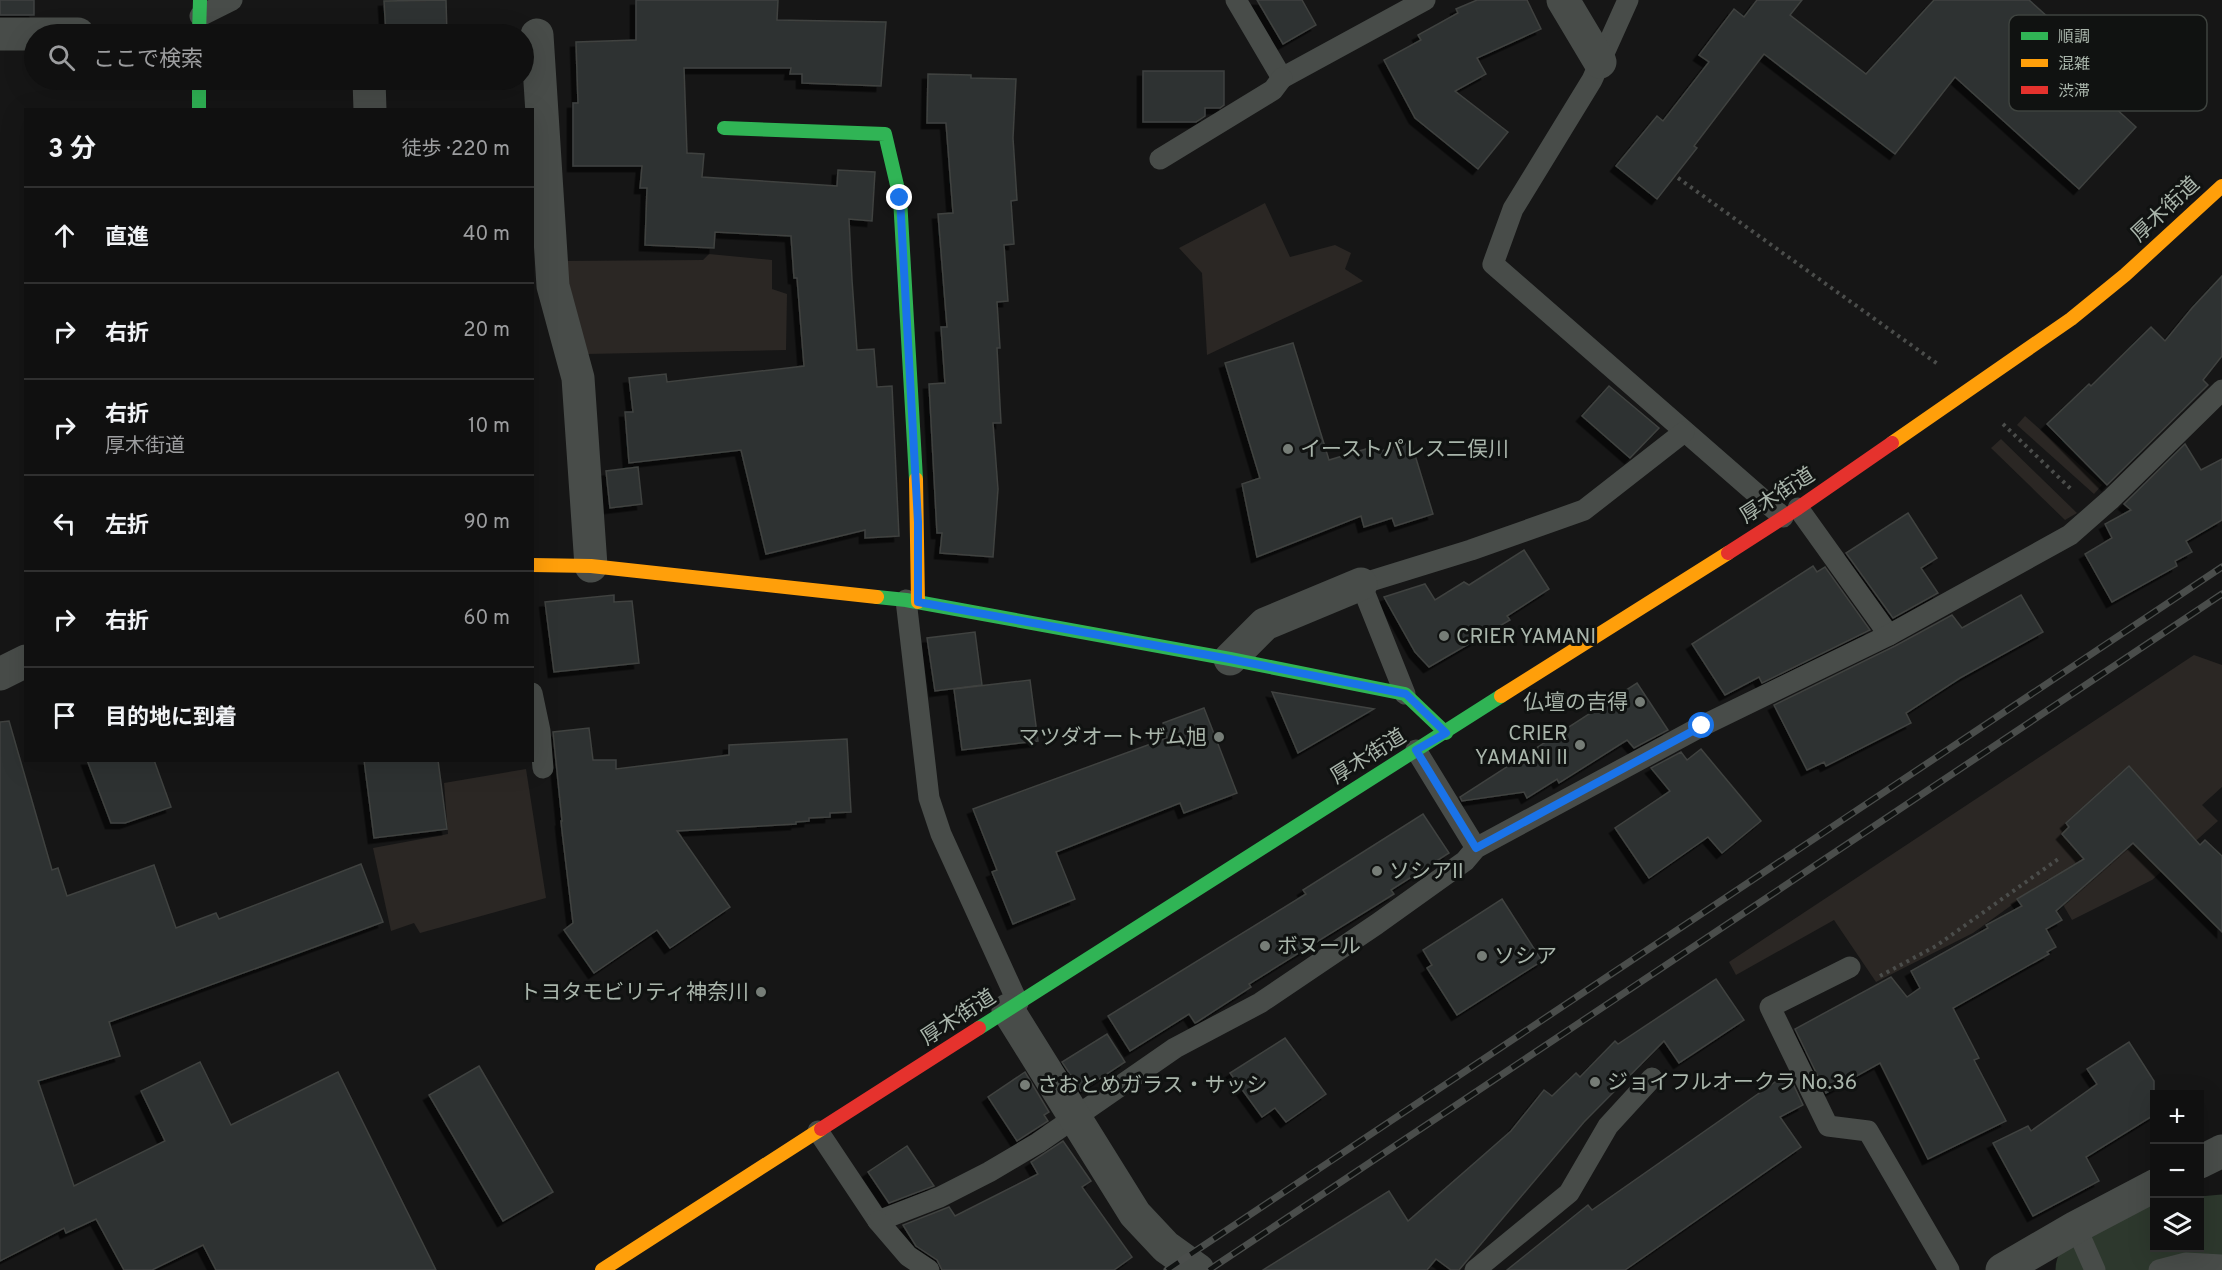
<!DOCTYPE html>
<html lang="ja">
<head>
<meta charset="utf-8">
<style>
	body { margin:0; font-family:Overpass,"Noto Sans JP",sans-serif; background:#191919; color:#f1f3f6 }
	.controls { position:absolute; right:18px; bottom:18px; display:grid; overflow:hidden; border-radius:0px; box-shadow:0 6px 24px #0002 }
	.controls button { width:54px; height:54px; display:grid; place-items:center; padding:0; border:0; border-bottom:2px solid #303030; background:#101010; color:#f1f3f6; font:30px sans-serif }
	.stop { position:absolute; width:18px; height:18px; margin:-14px; border:4px solid #1a73e8; border-radius:50%; background:#fff }
	.stop.end { background:#1a73e8; border-color:#fff; box-shadow:0 2px 6px #0008 }
	.list { margin:0; padding:0; list-style:none }
	h2 { display:flex; justify-content:space-between; align-items:center; height:78px; margin:0; padding:0 24px; font-size:26px }
	h2 small { font-size:20px; font-weight:400; color:#9c9d9f }
	.list li { display:grid; grid-template-columns:39px 1fr auto; gap:18px; align-items:center; box-sizing:border-box; height:96px; padding:0 24px; border-top:2px solid #303030 }
	.list b { display:block; font-size:22px; white-space:nowrap }
	.list p { margin:0; font-size:20px; white-space:nowrap; color:#9c9d9f }
	.list em { font-size:20px; font-style:normal; color:#9c9d9f }
	.icon { flex:none; width:33px; height:33px; fill:none; stroke:currentColor; stroke-width:2; stroke-linecap:round; stroke-linejoin:round }
	.map { position:relative; flex:none; width:2222px; height:1270px; overflow:hidden }
	.search { position:absolute; background:#101010; box-shadow:0 6px 24px #0002; left:24px; top:24px; width:510px; height:66px; display:flex; align-items:center; gap:15px; box-sizing:border-box; padding:0 21px; border-radius:33px; color:#9c9d9f; font-size:22px }
	.panel { position:absolute; background:#101010; box-shadow:0 6px 24px #0002; left:24px; top:108px; width:510px; height:654px; border-radius:0px }
	.map>svg:first-child { display:block }
</style>
</head>
<body>
<div class="map">
<svg width="2222" height="1270" viewBox="0 0 2222 1270">
	<defs>
		<filter id="shadow"><feDropShadow dx="-5.5" dy="5.5" stdDeviation="0" flood-color="#0009"/></filter>
	</defs>
	<rect width="100%" height="100%" fill="#161616"/>
	<g fill="#2b2724">
		<path d="M1265,203l25,54 45,-12 16,8 -6,16 18,12 -156,74 -5,-82 -23,-25z"/>
		<path d="M709,254l63,6v29l15,5 -1,56 -200,4 -24,-93 141,-1z"/>
		<path d="M2025,416l77,69 -8,9 -77,-69z"/>
		<path d="M2001,439l76,74 -12,7 -74,-72z"/>
		<path d="M2194,655l28,10v122l-20,18 16,16 -66,59 -80,40 -24,-41 -75,54 -97,49 -42,-62 -98,55 -7,-13z"/>
		<path d="M526,769l20,129 -126,35 -6,-10 -23,8 -18,-83 75,-14 -4,-51z"/>
	</g>
	<g fill="none" stroke-linecap="round" stroke-linejoin="round">
		<g stroke="#2d382d" stroke-width="75">
			<path d="M2200,1234l22,-2"/>
			<path d="M2093,1270l61,-31"/>
		</g>
	</g>
	<g fill="#2f3130" stroke="#3f4240" stroke-width="1.5" filter="url(#shadow)">
		<rect x="0" y="0" width="34" height="15"/>
		<path d="M446,0l1,34h-61l-2,-33z"/>
		<path d="M636,0h142l-1,20 109,2 -5,64 -79,-3v-9h-12l1,-6h-107l3,85 17,1 -2,23 135,9 1,-16 37,2 -3,49 -23,-2 3,61 5,70 17,-1 3,38 15,-1 7,150 -34,2v-8l-99,24 -25,-104 -112,13 -4,-51h8l-4,-34 37,-4 1,8 137,-16 -7,-88h-3l-3,-42 -76,-4 -1,16 -69,-3 2,-57h-7l2,-22h-69v-63h5l-2,-61 60,-2z"/>
		<path d="M1257,0h45l14,25 -33,19z"/>
		<path d="M1477,0h50l14,29 -64,29 9,16 -31,17 53,41 -30,37 -63,-51 -31,-58 37,-20 -3,-5 40,-22 -2,-4z"/>
		<path d="M1757,0h45l-12,15 76,59 68,-74h95l71,64 -3,5 27,23 -12,13 24,22 -57,62 -124,-112 -60,77 -131,-100 -70,92 3,2 -40,51 -41,-33 41,-50 6,5 46,-59 -10,-7 35,-46 10,8z"/>
		<path d="M1143,71h81v34l-4,3h-15v8l-9,6h-53z"/>
		<path d="M928,74l43,1v3l45,1 -3,59 4,62 -6,1 3,43 -10,1 4,56 -11,1 3,46h-3l4,75h-8l5,66 -5,68 -53,-4 2,-20h-5l-8,-149 16,-1 -4,-56h6l-9,-113 15,-1 -7,-90h-19z"/>
		<path d="M2222,276v80l-19,24 5,5 -101,100 -60,-61 42,-40 2,2 60,-59 14,14 27,-33z"/>
		<path d="M1293,343l36,117 47,-14 2,6 33,-10 22,72 -38,12 -3,-8 -28,9 -3,-11 -104,41 -15,-73 18,-6 -35,-115z"/>
		<path d="M1609,386l50,42 -29,30 -48,-42z"/>
		<path d="M2185,444l16,26 21,-11v61l-36,21 6,11 -17,9 2,5 -65,36 -27,-48 27,-16 -7,-14 26,-14 -7,-6z"/>
		<path d="M638,467l4,37 -32,4 -4,-37z"/>
		<path d="M1908,513l29,45 -16,10 17,25 -45,25 -47,-65z"/>
		<path d="M1524,550l25,39 -42,27 3,4 -81,47 -14,-15 -31,-55 41,-13 10,16 29,-18 5,3z"/>
		<path d="M1813,566l4,6 8,-5 45,63 -108,53 -3,-6 -34,18 -33,-51z"/>
		<path d="M614,595v7l18,-1 7,62 -85,9 -9,-70z"/>
		<path d="M2021,595l22,37 -83,46 -54,35 5,10 -85,43 -2,-4 -17,8 -33,-65 121,-59 57,-31 10,13z"/>
		<path d="M975,632l7,53 -47,6 -8,-53z"/>
		<path d="M1030,680l8,61 -76,9 -8,-61z"/>
		<path d="M1637,683l31,47 -34,18 -7,-8 -68,43 -2,-4 -30,19 -3,-6 -62,9 -2,-4z"/>
		<path d="M1272,692l102,17 -76,44z"/>
		<path d="M1204,708l33,85 -53,20 -4,-10 -124,49 19,47 -62,25 -21,-52 5,-2 -24,-61 194,-71 -4,-15z"/>
		<path d="M9,721l43,149 6,-2 9,28 87,-31 22,63 40,-15 3,6 142,-55 22,58 -274,100 11,34 -82,25 36,105 91,-45 -24,-50 59,-29 31,63 107,-53 98,198h-220l-13,-25 -51,25h-28l-28,-51 -30,14 -2,-5 -64,33v-539z"/>
		<path d="M589,728l4,32h23v9l113,-14v-10l118,-6 4,73 -21,1v4l-21,1v3l-13,1v2l-119,7 53,76 -60,41 -13,-18 -63,43 -30,-43 9,-7 -11,-92 -1,-10h1l-9,-89z"/>
		<path d="M1701,749l60,72 -39,32 -14,-16 -59,41 -34,-50 55,-37 -19,-23 30,-16 6,8z"/>
		<path d="M87,760h67l17,47 -46,16h-14z"/>
		<path d="M364,760h74l9,69 -73,9z"/>
		<path d="M2129,766l71,79 5,-5 17,16v76l-89,-89 -77,68 6,9 -16,9 10,18 -9,5 2,2 -96,54 26,50 -5,2 32,61 -78,38 -48,-96 -54,30 -31,-64 96,-52 16,20 13,-9 -9,-17 77,-43 -2,-3 36,-19 -5,-7 67,-40 -22,-25 7,-7 -3,-4z"/>
		<path d="M1423,814l26,39 -58,37 3,4 -145,90 2,3 -54,35 -2,1 -6,-9 -59,37 -22,-35 198,-122 -3,-4z"/>
		<path d="M1502,899l40,62 -85,54 -30,-47 5,-3 -9,-15z"/>
		<path d="M1716,979l28,41 -65,43 -15,-22 -80,81 -125,148h-8l-15,-11 -9,11h-164l126,-79 19,30 103,-90 33,-41 8,6 24,-23 4,4 35,-36 3,3z"/>
		<path d="M1107,1034l18,28 -44,29 -19,-29z"/>
		<path d="M1285,1038l41,56 -40,28 -11,-14 -13,9 -32,-44z"/>
		<path d="M2129,1042l25,39v34l-68,42 13,24 -66,35 -40,-73 35,-17 3,5 66,-47 -10,-15z"/>
		<path d="M479,1066l74,126 -50,29 -74,-126z"/>
		<path d="M1025,1072l24,40 -5,3 4,6 -31,20 -29,-44z"/>
		<path d="M1788,1073l15,32 -23,12 21,30 -176,123h-118l81,-65 4,5z"/>
		<path d="M1063,1141l28,40 -9,6 50,70 -18,13h-172l-5,-10 -21,-14 -13,-21 46,-18 6,9 83,-42 -7,-12z"/>
		<path d="M907,1146l27,40 -45,17 -21,-31z"/>
	</g>
	<g fill="none" stroke-linecap="round" stroke-linejoin="round">
		<g stroke="#4b4d4b" stroke-width="4" stroke-dasharray="3 4.5" stroke-linecap="butt">
			<path d="M1678,178l261,187"/>
			<path d="M2003,424l69,66"/>
			<path d="M1880,976l56,-30 125,-89"/>
		</g>
		<g stroke="#484c49" stroke-width="21">
			<path d="M1236,0l46,78 143,-78"/>
			<path d="M1628,0l-36,80 -79,129 -20,55 290,253"/>
			<path d="M200,16l32,-16"/>
			<path d="M1160,159l113,-69 9,-12"/>
			<path d="M1798,508l91,127"/>
			<path d="M906,600l23,198 12,36 77,169"/>
			<path d="M532,693l8,38 3,37"/>
			<path d="M1405,694l-44,-110 110,-34 113,-40 100,-78"/>
			<path d="M1416,750l60,98"/>
			<path d="M1850,967l-80,40 58,119 40,5 81,139"/>
			<path d="M818,1131l60,90 62,-24 49,-25 49,-29 137,-95 85,-45 117,-79 88,-63 11,-13 226,-122 187,-91 181,-100 41,-36 111,-109"/>
			<path d="M878,1221l30,35 21,14"/>
			<path d="M2076,1227l19,43"/>
			<path d="M1475,1270l94,-77 39,-67 44,-48"/>
			<path d="M2159,1270l27,-7 36,2"/>
		</g>
		<g stroke="#484c49" stroke-width="33">
			<path d="M1563,0l37,62"/>
			<path d="M0,34h78"/>
			<path d="M537,35l16,251 25,92 13,188"/>
			<path d="M369,80l1,30"/>
			<path d="M1230,659l35,-35 96,-40"/>
			<path d="M0,674l26,-13"/>
			<path d="M1008,1010l127,204 31,33 32,23"/>
			<path d="M2200,1162l22,-11"/>
			<path d="M2002,1270l74,-43 78,-41"/>
		</g>
		<g stroke="#30b455" stroke-width="14">
			<path d="M199,34l1,-34"/>
			<path d="M199,80v30"/>
			<path d="M724,128l161,6 15,64 16,281"/>
			<path d="M877,597l29,3 324,59 175,35 41,39"/>
			<path d="M979,1028l522,-332"/>
		</g>
		<g stroke="#ff9f0a" stroke-width="14">
			<path d="M1892,443l179,-124 54,-44 97,-89"/>
			<path d="M916,479l2,123"/>
			<path d="M532,565l59,1 286,31"/>
			<path d="M1501,696l227,-143"/>
			<path d="M602,1270l219,-141"/>
		</g>
		<g stroke="#e5322d" stroke-width="14">
			<path d="M1728,553l70,-45 94,-65"/>
			<path d="M821,1129l158,-101"/>
		</g>
		<g stroke="#4a4d4b" stroke-width="7">
			<g id="rail">
				<path d="M1167,1270l1055,-703"/>
				<path d="M1209,1270l1013,-676"/>
			</g>
		</g>
		<use href="#rail" stroke="#101211" stroke-width="4.5" stroke-dasharray="14" stroke-linecap="butt"/>
	</g>
	<g fill="none" stroke-linecap="round" stroke-linejoin="round">
		<path stroke="#1a73e8" stroke-width="8" d="M900,198l18,324v80l312,57 176,35 40,39 -30,17 60,98 226,-122"/>
	</g>
	<g fill="#767d77" stroke="#101211" stroke-width="2">
		<circle cx="1288" cy="449" r="6"/>
		<circle cx="1444" cy="636" r="6"/>
		<circle cx="1640" cy="702" r="6"/>
		<circle cx="1219" cy="737" r="6"/>
		<circle cx="1580" cy="745" r="6"/>
		<circle cx="1377" cy="871" r="6"/>
		<circle cx="1265" cy="946" r="6"/>
		<circle cx="1482" cy="956" r="6"/>
		<circle cx="761" cy="992" r="6"/>
		<circle cx="1595" cy="1082" r="6"/>
		<circle cx="1025" cy="1085" r="6"/>
	</g>
	<g text-anchor="middle" stroke-width="6" stroke-linejoin="round" paint-order="stroke">
		<g font-size="21" fill="#a9b5ab" stroke="#101211">
			<text transform="translate(2165 209) rotate(-43)" y="7">厚木街道</text>
			<text transform="translate(1777 495) rotate(-33)" y="7">厚木街道</text>
			<text transform="translate(1368 756) rotate(-32)" y="7">厚木街道</text>
			<text transform="translate(958 1017) rotate(-33)" y="7">厚木街道</text>
		</g>
		<g font-size="21" fill="#a9b5ab" stroke="#101211" text-anchor="start">
			<text x="1300" y="456">イーストパレス二俣川</text>
			<text x="1456" y="643">CRIER YAMANI</text>
			<text x="1628" y="709" text-anchor="end">仏壇の吉得</text>
			<text x="1568" y="740" text-anchor="end">CRIER<tspan x="1568" dy="24">YAMANI II</tspan></text>
			<text x="1207" y="744" text-anchor="end">マツダオートザム旭</text>
			<text x="1389" y="878">ソシアII</text>
			<text x="1277" y="953">ボヌール</text>
			<text x="1494" y="963">ソシア</text>
			<text x="749" y="999" text-anchor="end">トヨタモビリティ神奈川</text>
			<text x="1607" y="1089">ジョイフルオークラ No.36</text>
			<text x="1037" y="1092">さおとめガラス・サッシ</text>
		</g>
	</g>
	<rect x="2009" y="15" width="198" height="96" rx="9" fill="#101211" stroke="#3e433f" stroke-width="1.5"/>
	<rect x="2021" y="32" width="27" height="8" fill="#30b455"/>
	<rect x="2021" y="59" width="27" height="8" fill="#ff9f0a"/>
	<rect x="2021" y="86" width="27" height="8" fill="#e5322d"/>
	<g font-size="16" fill="#a9b5ab">
		<text x="2058" y="42">順調</text>
		<text x="2058" y="69">混雑</text>
		<text x="2058" y="96">渋滞</text>
	</g>
</svg>
<div class="controls">
<button>+</button>
<button>−</button>
<button><svg class="icon" aria-label="layers" viewBox="0 0 24 24"><path d="M12 4l9 5-9 5-9-5zM3 14l9 5 9-5"/></svg></button>
</div>
<div class="stop" style="left:1702px;top:726px"></div>
<div class="stop end" style="left:900px;top:198px"></div>
<div class="search"><svg class="icon" aria-label="search" viewBox="0 0 24 24"><circle cx="10" cy="10" r="6"/><path d="M15 15l6 6"/></svg>ここで検索</div>
<section class="panel">
<h2>3 分<small>徒歩 · 220 m</small></h2>
<ul class="list">
<li><svg class="icon" aria-label="ahead" viewBox="0 0 24 24"><path d="M12 20V5M6 11l6-6 6 6"/></svg><div><b>直進</b></div><em>40 m</em></li>
<li><svg class="icon" aria-label="right" viewBox="0 0 24 24"><path d="M7 20v-9h11M14 6l5 5-5 5"/></svg><div><b>右折</b></div><em>20 m</em></li>
<li><svg class="icon" aria-label="right" viewBox="0 0 24 24"><path d="M7 20v-9h11M14 6l5 5-5 5"/></svg><div><b>右折</b><p>厚木街道</p></div><em>10 m</em></li>
<li><svg class="icon" aria-label="left" viewBox="0 0 24 24"><path d="M17 20v-9H6M10 6l-5 5 5 5"/></svg><div><b>左折</b></div><em>90 m</em></li>
<li><svg class="icon" aria-label="right" viewBox="0 0 24 24"><path d="M7 20v-9h11M14 6l5 5-5 5"/></svg><div><b>右折</b></div><em>60 m</em></li>
<li><svg class="icon" aria-label="arrive" viewBox="0 0 24 24"><path d="M6 21V4h12l-3 4 3 4H6"/></svg><div><b>目的地に到着</b></div></li>
</ul>
</section>
</div>
</body>
</html>
